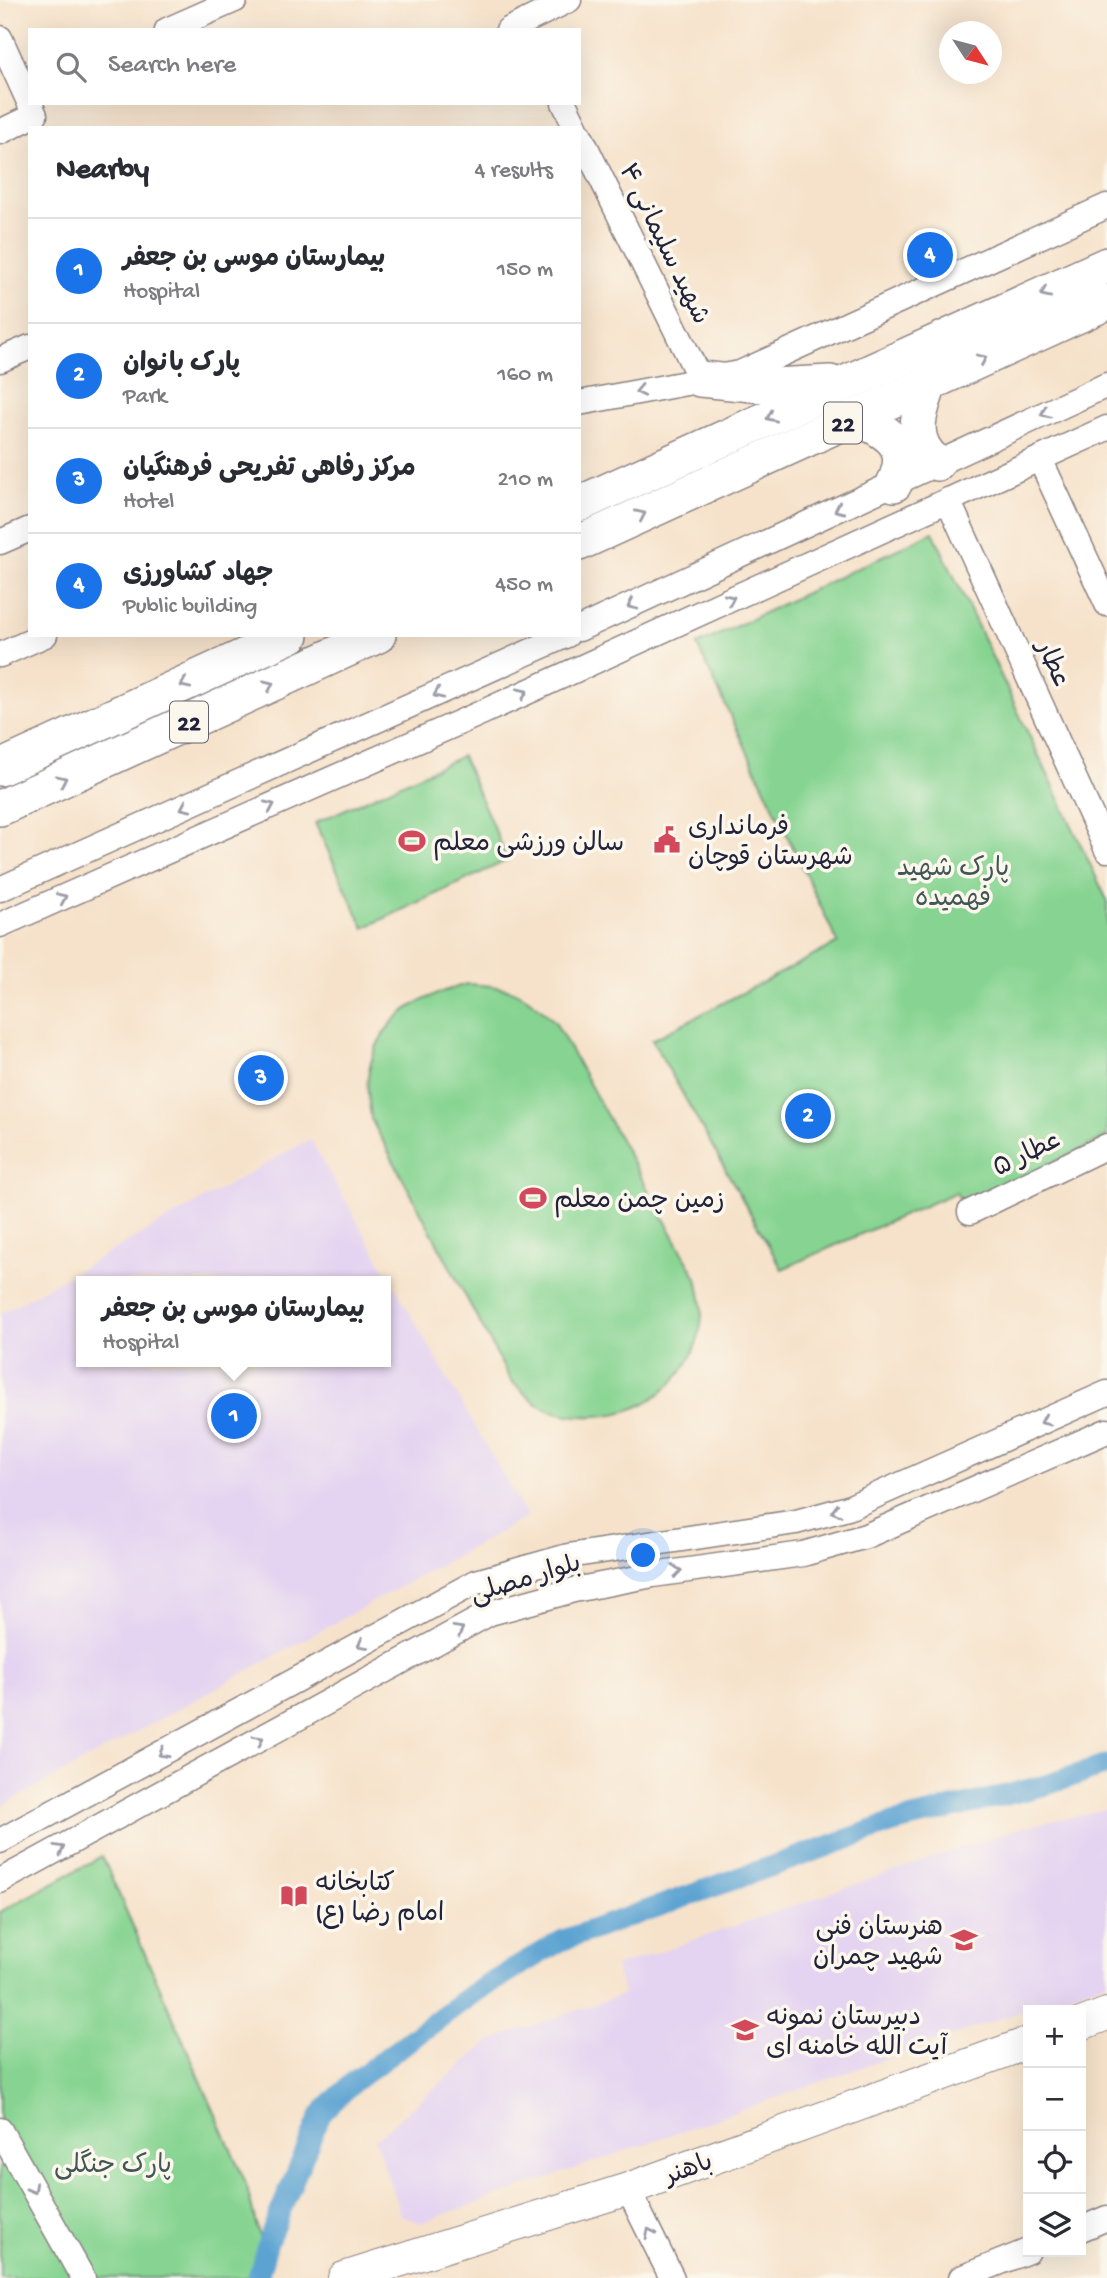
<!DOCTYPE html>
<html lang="en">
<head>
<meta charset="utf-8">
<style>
	body { margin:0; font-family:"Gochi Hand","Playpen Sans Arabic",sans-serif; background:#f2f2f3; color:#2b2b33 }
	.controls { position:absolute; right:21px; bottom:21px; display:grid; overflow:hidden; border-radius:0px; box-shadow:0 7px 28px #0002 }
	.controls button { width:63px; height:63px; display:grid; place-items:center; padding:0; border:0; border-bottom:2px solid #e1e1e2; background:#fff; color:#2b2b33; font:35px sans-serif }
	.compass { position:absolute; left:939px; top:21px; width:63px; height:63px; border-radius:50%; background:#fff; box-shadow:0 7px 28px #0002; rotate:126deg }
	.you { position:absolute; left:644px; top:1556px; width:24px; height:24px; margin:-18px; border:5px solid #fff; border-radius:50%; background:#1a73e8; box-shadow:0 0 0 10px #1a73e833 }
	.badge { display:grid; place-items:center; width:46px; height:46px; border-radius:50%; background:#1a73e8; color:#fff; font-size:23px; font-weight:700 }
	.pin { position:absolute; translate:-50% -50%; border:4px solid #fff; box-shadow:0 2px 7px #0006 }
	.popup { position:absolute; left:76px; top:1276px; width:315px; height:91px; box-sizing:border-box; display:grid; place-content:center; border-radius:0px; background:#fff; filter:drop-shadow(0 2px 5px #0005); font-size:23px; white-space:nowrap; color:#7c7c81 }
	.popup b { font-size:26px; color:#2b2b33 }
	.popup::after { content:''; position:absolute; left:50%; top:100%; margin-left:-14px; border:14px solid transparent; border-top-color:#fff }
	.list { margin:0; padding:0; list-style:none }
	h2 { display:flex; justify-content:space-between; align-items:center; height:91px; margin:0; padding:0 28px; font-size:30px }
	h2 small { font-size:23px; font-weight:400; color:#7c7c81 }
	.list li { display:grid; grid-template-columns:46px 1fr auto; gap:21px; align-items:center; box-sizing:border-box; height:105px; padding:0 28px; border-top:2px solid #e1e1e2 }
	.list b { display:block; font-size:26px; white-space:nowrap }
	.list p { margin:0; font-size:23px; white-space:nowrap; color:#7c7c81 }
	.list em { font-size:23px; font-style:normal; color:#7c7c81 }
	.icon { flex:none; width:38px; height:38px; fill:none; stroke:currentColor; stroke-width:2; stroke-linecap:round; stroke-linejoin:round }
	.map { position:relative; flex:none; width:1107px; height:2278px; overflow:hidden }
	.search { position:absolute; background:#fff; box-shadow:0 7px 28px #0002; left:28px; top:28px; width:553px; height:77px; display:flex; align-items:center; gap:18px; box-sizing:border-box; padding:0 24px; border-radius:0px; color:#7c7c81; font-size:26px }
	.panel { position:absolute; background:#fff; box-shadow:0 7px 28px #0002; left:28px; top:126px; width:553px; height:511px; border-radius:0px }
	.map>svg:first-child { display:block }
</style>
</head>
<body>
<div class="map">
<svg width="1107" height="2278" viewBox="0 0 1107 2278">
	<rect width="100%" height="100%" fill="#fbf7ec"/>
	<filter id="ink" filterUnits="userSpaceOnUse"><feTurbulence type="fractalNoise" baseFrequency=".0143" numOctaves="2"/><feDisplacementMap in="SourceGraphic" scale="14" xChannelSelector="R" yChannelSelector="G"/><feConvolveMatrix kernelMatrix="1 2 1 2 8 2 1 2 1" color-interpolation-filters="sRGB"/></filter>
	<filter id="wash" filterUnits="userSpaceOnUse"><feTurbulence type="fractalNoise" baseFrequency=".00686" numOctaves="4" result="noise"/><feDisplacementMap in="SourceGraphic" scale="28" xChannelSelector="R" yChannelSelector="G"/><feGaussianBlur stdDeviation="1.57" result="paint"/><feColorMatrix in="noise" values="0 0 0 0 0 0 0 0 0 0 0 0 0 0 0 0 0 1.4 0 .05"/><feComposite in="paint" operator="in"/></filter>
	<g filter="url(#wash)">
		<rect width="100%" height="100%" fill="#f6e2ca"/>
		<g fill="#e4d3f1" fill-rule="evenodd">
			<path d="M310,1139l217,378 -527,290v-493zM82,1281h304v81h-304z"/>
			<path d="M1107,1809v172l-687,242 -20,-9 -25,-75 115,-98 134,-47 -9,-27 408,-140z"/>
		</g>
		<g fill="#87d492" stroke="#547b66" stroke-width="2">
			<path d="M933,532l174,368v237l-144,69 -7,-14 -174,77 -130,-229 186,-97 -141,-298z"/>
			<path d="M462,756l46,104 -144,68 -49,-105z"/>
			<path d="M467,984c47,3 54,6 88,38l142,256c2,11 6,25 5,37 -4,57 -50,99 -106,101 -18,1 -40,-1 -57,-11 -10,-6 -19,-17 -28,-24l-140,-262c-1,-13 -5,-30 -3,-43 10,-59 47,-77 99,-92z"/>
			<path d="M102,1856l143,325 15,58 -8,36 -7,3h-245v-366z"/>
		</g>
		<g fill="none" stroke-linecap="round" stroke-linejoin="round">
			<path stroke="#5ca3d2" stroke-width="21" d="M258,2278l10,-37 53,-127 31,-31 120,-89 89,-53 332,-118 153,-38 61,-20"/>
		</g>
	</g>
	<g filter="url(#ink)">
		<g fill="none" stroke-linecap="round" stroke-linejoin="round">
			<g stroke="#8c8282" stroke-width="27">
				<g id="minor">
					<path d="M167,30l68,-30"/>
					<path d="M508,30l61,-30"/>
					<path d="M0,38l35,77 -35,17"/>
					<path d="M564,103l12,25"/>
					<path d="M579,133l121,246"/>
					<path d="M0,360l30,-13"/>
					<path d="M579,403l161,-30 367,-167"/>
					<path d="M1040,459l67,145"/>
					<path d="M948,500l159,350"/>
					<path d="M0,542l30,-13"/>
					<path d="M579,629l528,-244"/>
					<path d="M0,655l45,-20"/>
					<path d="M0,889l567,-254"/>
					<path d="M0,925l481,-212 626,-285"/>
					<path d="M970,1212l137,-66"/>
					<path d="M0,1841l476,-259 92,-26 228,-34 52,-14 259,-115"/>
					<path d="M0,1881l490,-268 84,-23 79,-15 150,-21 63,-18 241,-105"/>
					<path d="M0,2130l83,148"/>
					<path d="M628,2189l44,89"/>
					<path d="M1081,2229l26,-11"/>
					<path d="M961,2278l67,-27"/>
				</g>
			</g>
			<g stroke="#8c8282" stroke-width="34">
				<g id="major">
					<path d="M1081,2024l26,-10"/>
					<path d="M344,2278l284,-89 400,-146"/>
				</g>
			</g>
			<g stroke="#8c8282" stroke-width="38">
				<g id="highway">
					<path d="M700,379l74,7 56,-3"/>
					<path d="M930,382c-11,30 -23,59 7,81"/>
					<path d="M856,417c32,15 57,28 38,67"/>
					<path d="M579,504l528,-239"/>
					<path d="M579,543l528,-241"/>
					<path d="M0,768l291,-133"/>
					<path d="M0,808l378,-173"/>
				</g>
			</g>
			<use href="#minor" stroke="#fff" stroke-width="24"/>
			<use href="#major" stroke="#fff" stroke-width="32"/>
			<use href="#highway" stroke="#fff" stroke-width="35"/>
		</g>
		<defs><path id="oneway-chevron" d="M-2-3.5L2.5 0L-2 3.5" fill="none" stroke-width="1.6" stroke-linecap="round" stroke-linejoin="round" transform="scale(1.75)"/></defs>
		<g stroke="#9c9ca7">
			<use href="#oneway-chevron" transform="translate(1045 293) rotate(156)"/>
			<use href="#oneway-chevron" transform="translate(982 359) rotate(-24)"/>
			<use href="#oneway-chevron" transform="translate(640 391) rotate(168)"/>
			<use href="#oneway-chevron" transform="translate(1045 413) rotate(155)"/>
			<use href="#oneway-chevron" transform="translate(771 417) rotate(156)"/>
			<use href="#oneway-chevron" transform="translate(839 509) rotate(155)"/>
			<use href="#oneway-chevron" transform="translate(641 515) rotate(-25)"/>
			<use href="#oneway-chevron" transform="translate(730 599) rotate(-24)"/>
			<use href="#oneway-chevron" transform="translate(632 605) rotate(155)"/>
			<use href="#oneway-chevron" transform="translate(185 684) rotate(156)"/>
			<use href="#oneway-chevron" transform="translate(269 685) rotate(-25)"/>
			<use href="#oneway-chevron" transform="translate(523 693) rotate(-24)"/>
			<use href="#oneway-chevron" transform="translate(438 694) rotate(156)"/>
			<use href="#oneway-chevron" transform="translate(62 780) rotate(-25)"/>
			<use href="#oneway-chevron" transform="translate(270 806) rotate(-24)"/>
			<use href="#oneway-chevron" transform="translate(185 807) rotate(156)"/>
			<use href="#oneway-chevron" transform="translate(62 898) rotate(-24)"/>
			<use href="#oneway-chevron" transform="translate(1045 1421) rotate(156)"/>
			<use href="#oneway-chevron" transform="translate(836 1511) rotate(165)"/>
			<use href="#oneway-chevron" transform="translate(677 1571) rotate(-8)"/>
			<use href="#oneway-chevron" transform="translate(459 1630) rotate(-29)"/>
			<use href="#oneway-chevron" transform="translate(362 1644) rotate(151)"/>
			<use href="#oneway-chevron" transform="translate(259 1740) rotate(-29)"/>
			<use href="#oneway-chevron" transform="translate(163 1753) rotate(151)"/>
			<use href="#oneway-chevron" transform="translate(60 1849) rotate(-29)"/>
			<use href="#oneway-chevron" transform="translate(33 2189) rotate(61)"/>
			<use href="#oneway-chevron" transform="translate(650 2233) rotate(-116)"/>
		</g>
	</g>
	<defs>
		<g id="civic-bare" transform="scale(2.1)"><path d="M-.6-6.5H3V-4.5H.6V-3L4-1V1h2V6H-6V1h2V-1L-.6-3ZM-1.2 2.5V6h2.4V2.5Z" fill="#d1495b" stroke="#fbf7ec" stroke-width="2.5" paint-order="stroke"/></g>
		<g id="stadium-bare" transform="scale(2.1)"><path d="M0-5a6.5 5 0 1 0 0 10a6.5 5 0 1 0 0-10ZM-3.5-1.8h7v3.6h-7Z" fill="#d1495b" stroke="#fbf7ec" stroke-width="2.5" paint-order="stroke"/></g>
		<g id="library-bare" transform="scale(2.1)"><path d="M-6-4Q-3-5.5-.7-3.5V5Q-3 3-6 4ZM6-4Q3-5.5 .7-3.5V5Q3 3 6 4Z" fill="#d1495b" stroke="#fbf7ec" stroke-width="2.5" paint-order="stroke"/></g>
		<g id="school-bare" transform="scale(2.1)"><path d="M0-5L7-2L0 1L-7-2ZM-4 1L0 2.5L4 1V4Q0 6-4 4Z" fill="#d1495b" stroke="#fbf7ec" stroke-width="2.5" paint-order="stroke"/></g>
	</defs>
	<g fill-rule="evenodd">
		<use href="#civic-bare" x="667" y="840"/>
		<use href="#stadium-bare" x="412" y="841"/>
		<use href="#stadium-bare" x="533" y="1198"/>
		<use href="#library-bare" x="294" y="1896"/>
		<use href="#school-bare" x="964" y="1940"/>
		<use href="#school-bare" x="745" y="2030"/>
	</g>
	<g text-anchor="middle" stroke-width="7" stroke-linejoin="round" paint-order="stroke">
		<g fill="#fbf7ec" stroke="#636270" stroke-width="2">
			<rect x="824" y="402.5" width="38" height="41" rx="5"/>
			<rect x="170" y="701.5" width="38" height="41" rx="5"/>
		</g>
		<g font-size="24" font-weight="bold" fill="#22223b">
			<text x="843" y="431">22</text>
			<text x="189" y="730">22</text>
		</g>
		<g font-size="26" fill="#22223b" stroke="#fbf7ec">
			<text transform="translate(666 243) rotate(64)" y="9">شهید سلیمانی ۴</text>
			<text transform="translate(1055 663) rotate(66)" y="9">عطار</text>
			<text transform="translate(1026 1152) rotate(-26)" y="9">عطار ۵</text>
			<text transform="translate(525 1577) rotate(-17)" y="9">بلوار مصلی</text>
			<text transform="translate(688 2167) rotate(-20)" y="9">باهنر</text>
		</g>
		<g font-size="26" fill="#22223b" stroke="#fbf7ec" text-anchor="start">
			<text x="688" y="834">فرمانداری<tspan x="688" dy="30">شهرستان قوچان</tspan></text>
			<text x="433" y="850">سالن ورزشی معلم</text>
			<text x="554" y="1207">زمین چمن معلم</text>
			<text x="315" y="1890">کتابخانه<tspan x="315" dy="30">امام رضا (ع)</tspan></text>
			<text x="943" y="1934" text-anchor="end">هنرستان فنی<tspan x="943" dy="30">شهید چمران</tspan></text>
			<text x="766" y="2024">دبیرستان نمونه<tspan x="766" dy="30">آیت الله خامنه ای</tspan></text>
		</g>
		<g font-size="26" fill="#405755" stroke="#fbf7ec">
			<text x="953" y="875">پارک شهید<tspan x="953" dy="30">فهمیده</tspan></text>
			<text x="113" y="2172">پارک جنگلی</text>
		</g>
	</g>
</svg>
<div class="controls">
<button>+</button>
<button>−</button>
<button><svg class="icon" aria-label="locate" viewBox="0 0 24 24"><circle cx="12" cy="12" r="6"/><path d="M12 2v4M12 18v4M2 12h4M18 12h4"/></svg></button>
<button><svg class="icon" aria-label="layers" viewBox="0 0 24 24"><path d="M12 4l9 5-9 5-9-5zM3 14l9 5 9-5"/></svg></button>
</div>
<svg class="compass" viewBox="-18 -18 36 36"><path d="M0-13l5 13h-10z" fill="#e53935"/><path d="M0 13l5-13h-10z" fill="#7c7c81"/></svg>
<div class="you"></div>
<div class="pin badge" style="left:234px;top:1416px">1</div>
<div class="popup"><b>بیمارستان موسی بن جعفر</b>Hospital</div>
<div class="pin badge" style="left:808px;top:1116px">2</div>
<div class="pin badge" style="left:261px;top:1078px">3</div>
<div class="pin badge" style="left:930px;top:255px">4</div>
<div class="search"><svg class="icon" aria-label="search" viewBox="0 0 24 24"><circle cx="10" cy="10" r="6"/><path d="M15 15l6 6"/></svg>Search here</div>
<section class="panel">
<h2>Nearby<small>4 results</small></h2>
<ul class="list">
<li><span class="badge">1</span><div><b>بیمارستان موسی بن جعفر</b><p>Hospital</p></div><em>150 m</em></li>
<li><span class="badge">2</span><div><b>پارک بانوان</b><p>Park</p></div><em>160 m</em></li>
<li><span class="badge">3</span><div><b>مرکز رفاهی تفریحی فرهنگیان</b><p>Hotel</p></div><em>210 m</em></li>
<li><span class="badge">4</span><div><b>جهاد کشاورزی</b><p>Public building</p></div><em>450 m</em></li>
</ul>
</section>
</div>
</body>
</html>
